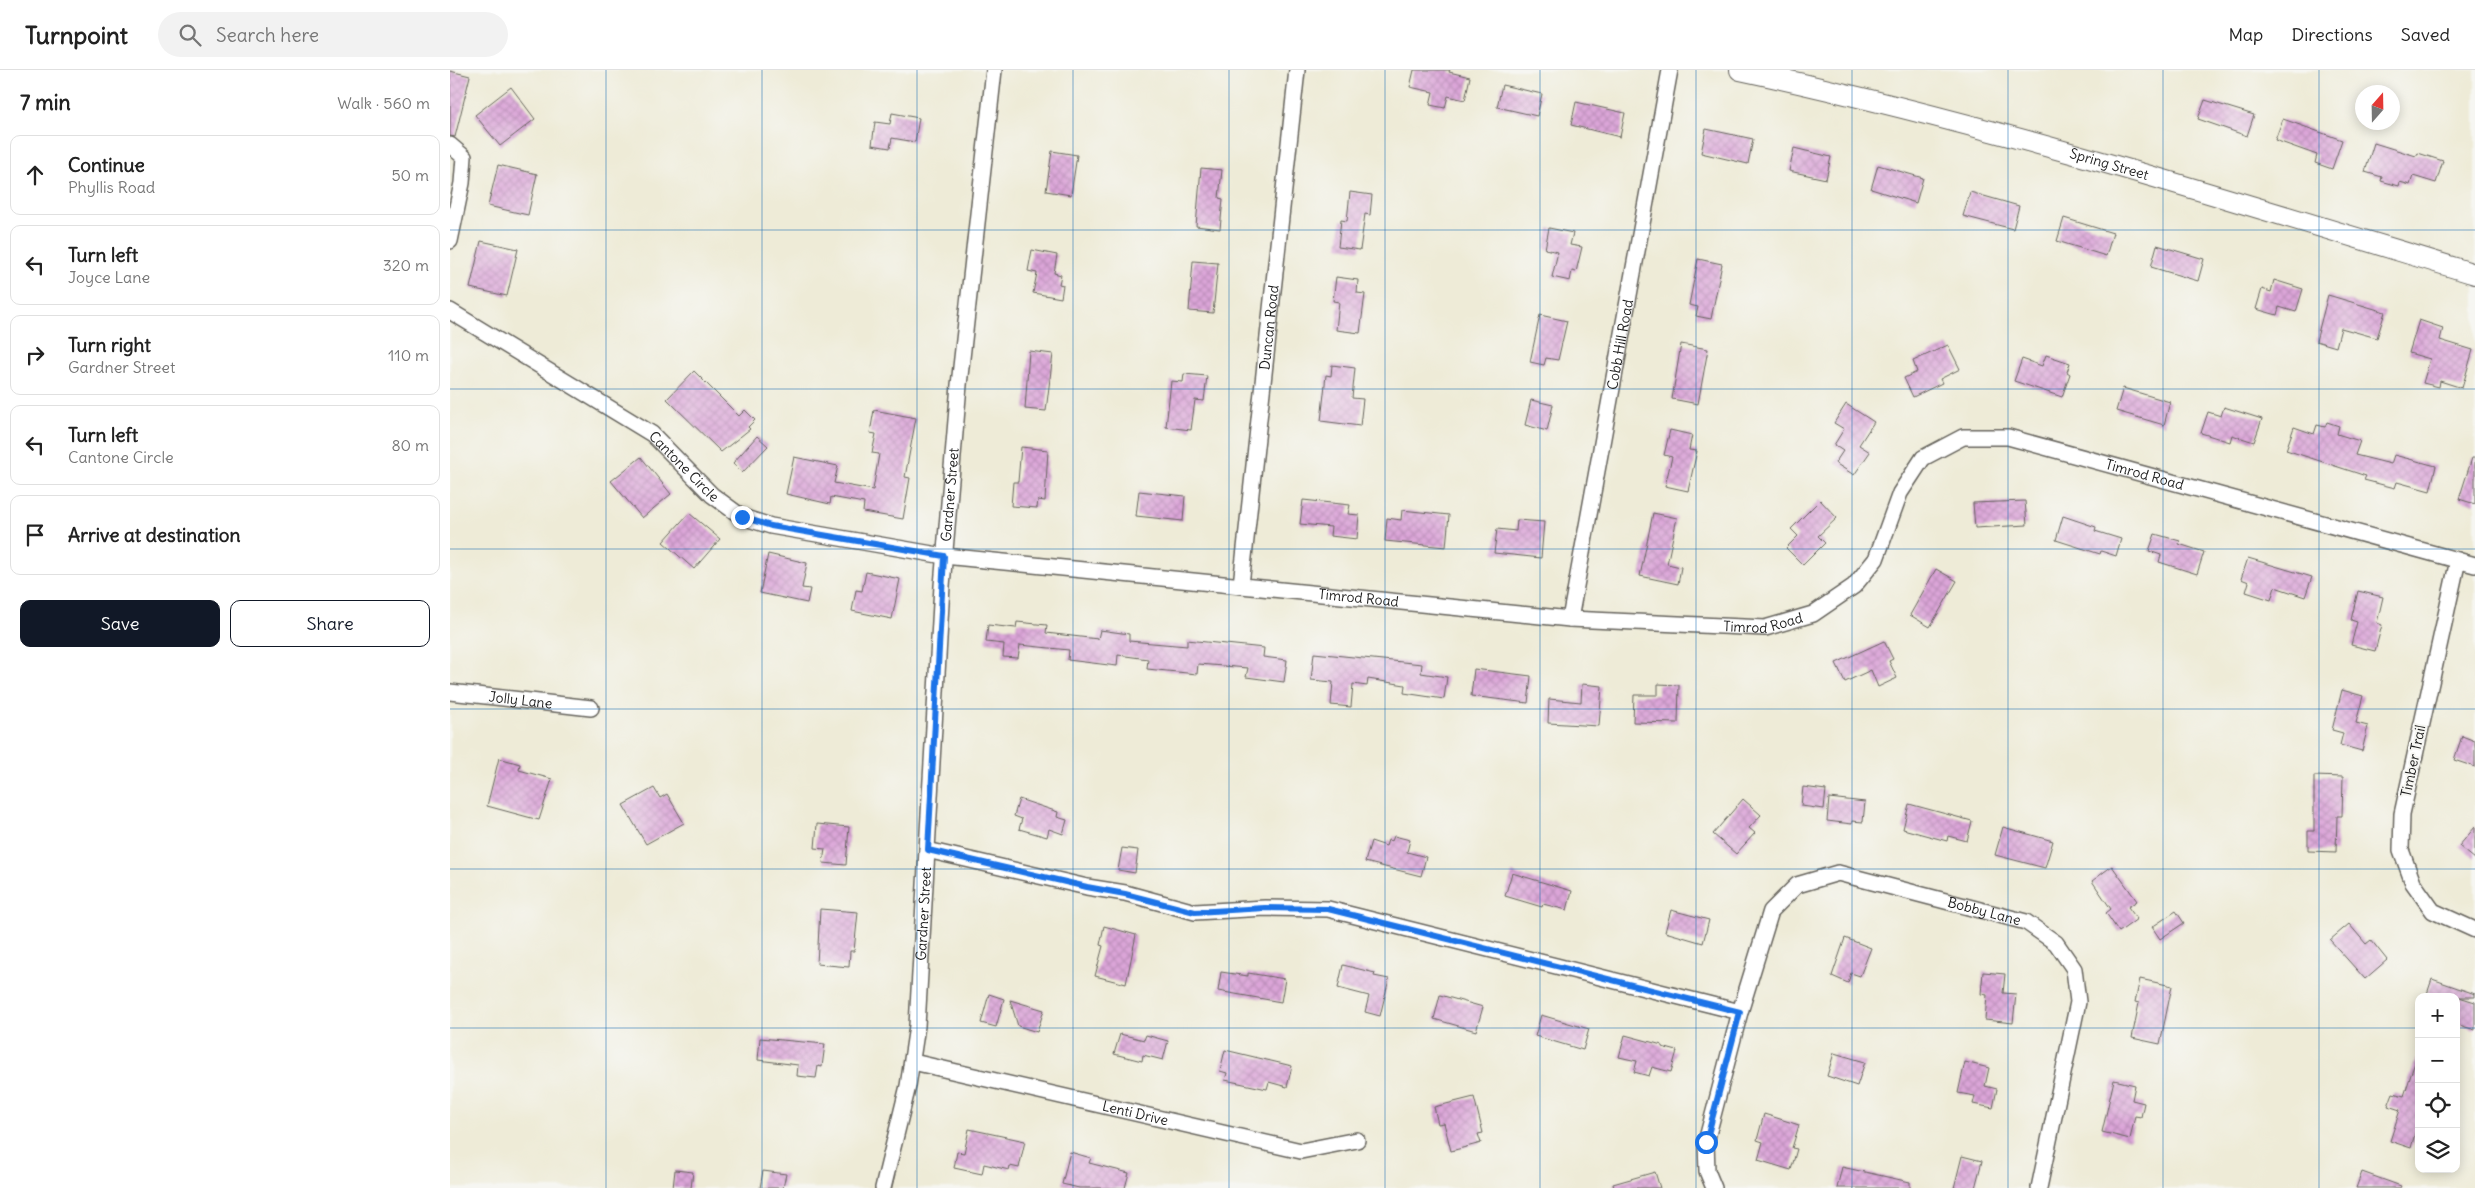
<!DOCTYPE html>
<meta charset="utf-8">
<style>
body{margin:0;font-family:Delius,sans-serif;background:#f2f2f2;color:#222}
.controls{position:absolute;right:15px;bottom:15px;display:grid;overflow:hidden;border-radius:10px;box-shadow:0 2px 12px #0003}
.controls button{width:45px;height:45px;display:grid;place-items:center;padding:0;border:0;border-bottom:1px solid #e0e0e0;background:#fff;color:#222;font:25px sans-serif}
.compass{position:absolute;left:1905px;top:15px;width:45px;height:45px;border-radius:50%;background:#fff;box-shadow:0 2px 12px #0003;rotate:20deg}
.stop{position:absolute;width:15px;height:15px;margin:-11px;border:4px solid #1a73e8;border-radius:50%;background:#fff}
.stop.end{background:#1a73e8;border-color:#fff;box-shadow:0 1px 5px #0008}
.list{margin:0;padding:0;list-style:none}
h2{display:flex;justify-content:space-between;align-items:center;height:65px;margin:0;padding:0 20px;font-size:21px}
h2 small{font-size:16px;font-weight:400;color:#767676}
.list li{display:grid;grid-template-columns:32px 1fr auto;gap:15px;align-items:center;box-sizing:border-box;height:80px;margin:0 10px 10px;padding:0 10px;border:1px solid #e0e0e0;border-radius:10px}
.list b{display:block;font-size:19px;white-space:nowrap}
.list p{margin:0;font-size:16px;white-space:nowrap;color:#767676}
.list em{font-size:16px;font-style:normal;color:#767676}
.actions{display:flex;gap:10px;padding:15px 20px}
.actions a{flex:1;padding:11px 0;border:1px solid #111827;border-radius:10px;text-align:center;font-size:18px;color:#111827}
.actions .main{background:#111827;color:#fff}
.icon{flex:none;width:28px;height:28px;fill:none;stroke:currentColor;stroke-width:2;stroke-linecap:round;stroke-linejoin:round}
.map{position:relative;flex:none;width:2025px;height:1118px;overflow:hidden}
header{display:flex;align-items:center;gap:30px;box-sizing:border-box;height:70px;padding:0 25px;background:#fff;border-bottom:1px solid #e0e0e0}
header strong{font-size:24px}
nav{display:flex;gap:28px;margin-inline-start:auto;font-size:18px}
.search{width:350px;height:45px;background:#f2f2f2;display:flex;align-items:center;gap:12px;box-sizing:border-box;padding:0 18px;border-radius:28px;color:#767676;font-size:19px}
main{display:flex}
aside{flex:1;background:#fff}
.map>svg:first-child{display:block}
.building{fill:url(#building-cross-hatch)}
.lines{fill:none;stroke-linecap:round;stroke-linejoin:round}
.minor-casing{stroke:#66645d;stroke-width:18}
.tertiary-casing{stroke:#66645d;stroke-width:22}
.minor{stroke:#fff;stroke-width:15}
.tertiary{stroke:#fff;stroke-width:20}
.route{stroke:#1a73e8;stroke-width:6}
.grid{fill:none;stroke:#1f6fb2;stroke-width:1;stroke-opacity:0.55}
.labels{text-anchor:middle;dominant-baseline:central;stroke-width:4;stroke-linejoin:round;paint-order:stroke}
.street-label{font-size:14px;fill:#1c1c1c;stroke:#f6f6f2}
</style>
<header>
<strong>Turnpoint</strong>
<div class="search"><svg class="icon" aria-label="search" viewBox="0 0 24 24"><circle cx="10" cy="10" r="6"/><path d="M15 15l6 6"/></svg>Search here</div>
<nav><a>Map</a><a>Directions</a><a>Saved</a></nav>
</header>
<main>
<aside>
<h2>7 min<small>Walk · 560 m</small></h2>
<ul class="list">
<li><svg class="icon" aria-label="ahead" viewBox="0 0 24 24"><path d="M12 20V5M6 11l6-6 6 6"/></svg><div><b>Continue</b><p>Phyllis Road</p></div><em>50 m</em></li>
<li><svg class="icon" aria-label="left" viewBox="0 0 24 24"><path d="M17 20v-9H6M10 6l-5 5 5 5"/></svg><div><b>Turn left</b><p>Joyce Lane</p></div><em>320 m</em></li>
<li><svg class="icon" aria-label="right" viewBox="0 0 24 24"><path d="M7 20v-9h11M14 6l5 5-5 5"/></svg><div><b>Turn right</b><p>Gardner Street</p></div><em>110 m</em></li>
<li><svg class="icon" aria-label="left" viewBox="0 0 24 24"><path d="M17 20v-9H6M10 6l-5 5 5 5"/></svg><div><b>Turn left</b><p>Cantone Circle</p></div><em>80 m</em></li>
<li><svg class="icon" aria-label="arrive" viewBox="0 0 24 24"><path d="M6 21V4h12l-3 4 3 4H6"/></svg><div><b>Arrive at destination</b></div></li>
</ul>
<div class="actions"><a class="main">Save</a><a>Share</a></div>
</aside>
<div class="map">
<svg width="2025" height="1118" viewBox="0 0 2025 1118">
<defs>
<pattern id="building-cross-hatch" width="8" height="8" patternUnits="userSpaceOnUse" patternTransform="scale(1.25)"><rect width="8" height="8" fill="#dba5d8"/><path d="M0 0l8 8M0 8l8-8" fill="none" stroke="#bb8db9"/></pattern>
</defs>
<rect width="100%" height="100%" fill="#f6f6f2"/>
<filter id="ink" filterUnits="userSpaceOnUse"><feTurbulence type="fractalNoise" baseFrequency=".02" numOctaves="2"/><feDisplacementMap in="SourceGraphic" scale="10" xChannelSelector="R" yChannelSelector="G"/><feConvolveMatrix kernelMatrix="1 2 1 2 8 2 1 2 1" color-interpolation-filters="sRGB"/></filter>
<filter id="wash" filterUnits="userSpaceOnUse"><feTurbulence type="fractalNoise" baseFrequency=".0096" numOctaves="4" result="noise"/><feDisplacementMap in="SourceGraphic" scale="20" xChannelSelector="R" yChannelSelector="G"/><feGaussianBlur stdDeviation="1.12" result="paint"/><feColorMatrix in="noise" values="0 0 0 0 0 0 0 0 0 0 0 0 0 0 0 0 0 1.4 0 .05"/><feComposite in="paint" operator="in"/></filter>
<g filter="url(#wash)">
<rect width="100%" height="100%" fill="#eeebd7"/>
<g id="blocks">
<path class="building" d="M 964,0 L 1000,0 L 999,2 L 1020,7 L 1015,30 L 998,26 L 995,38 L 980,35 L 983,22 L 960,17 Z
M 0,1 L 20,6 L 5,67 L 0,66 Z
M 1052,15 L 1092,24 L 1087,46 L 1047,37 Z
M 61,17 L 85,49 L 50,76 L 25,45 Z
M 1755,30 L 1804,45 L 1797,66 L 1748,49 Z
M 1126,32 L 1175,43 L 1170,67 L 1121,55 Z
M 442,43 L 469,48 L 465,72 L 442,68 L 440,78 L 422,75 L 425,52 L 440,54 Z
M 1833,49 L 1892,70 L 1882,99 L 1865,93 L 1867,85 L 1825,70 Z
M 1256,59 L 1303,69 L 1298,94 L 1251,83 Z
M 1924,73 L 1966,86 L 1968,83 L 1993,91 L 1986,113 L 1963,106 L 1960,115 L 1950,112 L 1949,116 L 1931,111 L 1932,107 L 1915,102 Z
M 1344,78 L 1381,87 L 1376,109 L 1339,101 Z
M 602,81 L 627,85 L 621,125 L 596,121 Z
M 48,95 L 87,104 L 78,145 L 38,136 Z
M 1428,95 L 1473,108 L 1466,133 L 1421,119 Z
M 751,98 L 772,100 L 769,128 L 773,129 L 770,159 L 746,156 Z
M 900,122 L 922,125 L 920,145 L 915,144 L 910,180 L 888,177 L 891,150 L 897,151 Z
M 1520,122 L 1569,136 L 1563,159 L 1513,146 Z
M 1614,148 L 1663,163 L 1656,186 L 1607,171 Z
M 1099,158 L 1123,163 L 1120,175 L 1132,177 L 1126,202 L 1122,201 L 1120,211 L 1102,207 L 1108,182 L 1095,179 Z
M 31,171 L 68,179 L 57,226 L 20,218 Z
M 1707,175 L 1754,189 L 1748,211 L 1701,197 Z
M 582,180 L 607,185 L 604,203 L 611,205 L 609,214 L 613,215 L 611,228 L 583,223 L 587,203 L 578,201 Z
M 1248,189 L 1272,194 L 1261,249 L 1246,246 L 1248,237 L 1239,235 Z
M 743,191 L 768,193 L 763,243 L 739,241 Z
M 886,207 L 908,210 L 907,223 L 915,224 L 910,263 L 886,260 L 889,232 L 883,231 Z
M 1824,210 L 1853,219 L 1846,242 L 1829,237 L 1827,245 L 1806,239 L 1812,219 L 1821,222 Z
M 1878,225 L 1935,242 L 1927,268 L 1891,258 L 1886,277 L 1866,271 Z
M 1090,245 L 1117,251 L 1108,290 L 1096,288 L 1094,295 L 1080,292 Z
M 1969,250 L 1993,258 L 1990,270 L 2023,280 L 2012,318 L 1990,311 L 1989,317 L 1973,313 L 1980,289 L 1959,283 Z
M 1231,274 L 1258,279 L 1248,334 L 1222,329 Z
M 1498,275 L 1510,299 L 1490,309 L 1492,313 L 1463,327 L 1454,308 L 1467,302 L 1463,291 Z
M 579,281 L 603,284 L 596,341 L 575,339 Z
M 1596,285 L 1620,293 L 1617,302 L 1620,304 L 1612,327 L 1564,311 L 1572,289 L 1592,296 Z
M 882,295 L 905,298 L 902,328 L 913,329 L 910,356 L 871,351 L 876,305 L 881,306 Z
M 244,301 L 289,346 L 295,340 L 305,350 L 298,357 L 300,359 L 271,382 L 217,329 Z
M 734,304 L 757,306 L 754,331 L 745,330 L 741,360 L 716,357 L 721,311 L 733,312 Z
M 1673,318 L 1720,332 L 1714,355 L 1666,341 Z
M 1081,330 L 1103,335 L 1097,361 L 1075,355 Z
M 1396,334 L 1424,352 L 1409,375 L 1420,382 L 1404,405 L 1385,393 L 1393,381 L 1384,375 L 1394,359 L 1384,353 Z
M 1774,337 L 1812,349 L 1804,372 L 1782,365 L 1780,372 L 1751,363 L 1758,342 L 1771,346 Z
M 424,340 L 466,348 L 455,407 L 460,408 L 453,449 L 413,442 L 414,433 L 381,427 L 380,434 L 336,424 L 344,387 L 388,396 L 384,413 L 423,420 L 429,384 L 422,383 L 426,364 L 420,363 Z
M 1877,352 L 1889,356 L 1887,364 L 1910,371 L 1905,385 L 1941,394 L 1944,385 L 1986,396 L 1980,421 L 1947,412 L 1945,418 L 1914,410 L 1916,406 L 1836,380 L 1844,357 L 1864,364 L 1867,355 L 1875,357 Z
M 1220,360 L 1242,365 L 1239,380 L 1247,381 L 1238,421 L 1215,416 L 1222,387 L 1214,385 Z
M 307,366 L 318,376 L 292,403 L 283,393 Z
M 571,377 L 598,380 L 595,431 L 588,430 L 587,438 L 561,436 L 563,412 L 568,412 Z
M 191,387 L 221,424 L 192,448 L 161,411 Z
M 2022,388 L 2025,388 L 2025,434 L 2009,429 Z
M 689,421 L 735,426 L 733,451 L 686,446 Z
M 853,430 L 900,435 L 898,444 L 909,445 L 907,469 L 880,466 L 881,457 L 850,454 Z
M 1370,430 L 1387,448 L 1368,466 L 1375,473 L 1353,495 L 1336,478 L 1348,466 L 1341,459 Z
M 1575,431 L 1577,455 L 1525,458 L 1523,433 Z
M 952,440 L 999,445 L 996,477 L 935,471 L 937,448 L 951,450 Z
M 239,443 L 270,469 L 244,499 L 213,472 Z
M 1203,443 L 1227,448 L 1217,494 L 1231,497 L 1228,514 L 1190,506 Z
M 1613,446 L 1646,457 L 1645,461 L 1671,469 L 1666,486 L 1651,481 L 1650,484 L 1606,470 Z
M 1067,450 L 1094,452 L 1091,488 L 1044,483 L 1047,459 L 1066,461 Z
M 1705,464 L 1730,471 L 1729,474 L 1754,482 L 1747,504 L 1709,492 L 1711,485 L 1699,481 Z
M 318,484 L 357,493 L 352,518 L 360,519 L 357,533 L 310,523 Z
M 1798,488 L 1862,507 L 1855,527 L 1825,517 L 1821,530 L 1796,522 L 1799,512 L 1791,509 Z
M 1486,499 L 1507,511 L 1480,557 L 1460,545 Z
M 416,502 L 450,509 L 442,549 L 402,541 L 406,520 L 412,521 Z
M 1908,521 L 1933,527 L 1927,553 L 1932,555 L 1925,581 L 1901,575 L 1907,552 L 1901,550 Z
M 567,552 L 597,555 L 596,563 L 648,569 L 650,560 L 679,564 L 679,571 L 737,576 L 737,570 L 814,578 L 813,587 L 837,590 L 834,612 L 796,607 L 798,598 L 748,594 L 747,604 L 697,599 L 698,589 L 668,585 L 667,596 L 618,590 L 619,580 L 570,575 L 568,588 L 553,587 L 554,574 L 536,572 L 538,555 L 566,558 Z
M 1434,571 L 1443,589 L 1439,591 L 1447,608 L 1428,617 L 1421,600 L 1395,612 L 1386,593 Z
M 864,583 L 972,594 L 971,603 L 997,607 L 994,629 L 954,623 L 955,615 L 918,609 L 917,616 L 903,614 L 901,637 L 881,635 L 883,612 L 861,610 Z
M 1024,599 L 1081,606 L 1078,633 L 1021,626 Z
M 1132,614 L 1152,616 L 1149,656 L 1098,653 L 1099,629 L 1131,632 Z
M 1208,614 L 1229,615 L 1228,653 L 1183,652 L 1184,625 L 1208,625 Z
M 1892,620 L 1913,626 L 1906,653 L 1918,656 L 1912,681 L 1890,675 L 1893,663 L 1882,660 Z
M 2012,666 L 2025,671 L 2025,697 L 2004,690 Z
M 49,688 L 70,694 L 69,700 L 102,709 L 89,750 L 37,736 Z
M 1864,706 L 1893,707 L 1892,746 L 1887,746 L 1886,782 L 1858,781 L 1858,761 L 1864,761 Z
M 1353,717 L 1376,720 L 1374,739 L 1351,736 Z
M 204,718 L 210,728 L 217,724 L 234,753 L 196,774 L 173,735 Z
M 1379,728 L 1415,732 L 1413,752 L 1402,751 L 1402,754 L 1377,751 Z
M 569,729 L 608,742 L 607,747 L 617,750 L 613,764 L 599,759 L 597,767 L 569,759 L 572,749 L 564,746 Z
M 1293,729 L 1311,745 L 1299,758 L 1305,763 L 1286,784 L 1263,764 Z
M 1459,734 L 1522,751 L 1517,771 L 1498,766 L 1497,771 L 1453,759 Z
M 367,754 L 399,757 L 396,795 L 373,793 L 375,779 L 365,778 Z
M 1553,757 L 1603,771 L 1595,798 L 1545,785 Z
M 2025,757 L 2025,789 L 2009,776 Z
M 944,766 L 960,770 L 957,782 L 976,787 L 971,806 L 915,792 L 921,771 L 936,776 L 938,770 L 942,771 Z
M 672,778 L 688,780 L 685,803 L 668,800 Z
M 1662,796 L 1687,831 L 1678,837 L 1687,849 L 1669,862 L 1656,843 L 1661,839 L 1642,811 Z
M 1062,803 L 1122,821 L 1117,840 L 1093,834 L 1092,837 L 1055,826 Z
M 370,839 L 408,842 L 404,881 L 400,881 L 399,897 L 367,894 Z
M 1221,840 L 1259,850 L 1253,873 L 1215,862 Z
M 1726,841 L 1734,853 L 1710,869 L 1702,857 Z
M 1899,854 L 1916,874 L 1921,870 L 1937,890 L 1915,909 L 1880,870 Z
M 654,856 L 686,865 L 676,914 L 645,906 L 653,876 L 650,875 Z
M 1395,868 L 1421,878 L 1410,906 L 1401,903 L 1398,913 L 1382,906 Z
M 893,895 L 925,903 L 924,906 L 939,909 L 930,946 L 915,942 L 919,926 L 888,918 Z
M 771,902 L 798,906 L 798,903 L 835,909 L 831,932 L 768,921 Z
M 1533,902 L 1555,904 L 1553,923 L 1566,924 L 1563,953 L 1535,950 L 1537,925 L 1531,924 Z
M 1690,909 L 1722,916 L 1710,974 L 1682,968 L 1689,933 L 1685,932 Z
M 1982,909 L 2025,924 L 2025,927 L 2009,927 L 2025,932 L 2025,960 L 2006,954 L 2006,927 L 1976,927 Z
M 539,924 L 554,929 L 546,957 L 531,953 Z
M 990,925 L 1033,937 L 1026,961 L 984,949 Z
M 560,930 L 594,940 L 587,962 L 568,956 Z
M 1091,945 L 1139,959 L 1133,980 L 1085,966 Z
M 670,964 L 694,970 L 696,965 L 718,971 L 713,990 L 693,985 L 692,991 L 664,984 Z
M 1175,965 L 1212,975 L 1212,977 L 1227,981 L 1221,1002 L 1202,997 L 1199,1006 L 1184,1002 L 1187,991 L 1169,987 Z
M 310,968 L 375,974 L 372,997 L 368,996 L 366,1008 L 347,1006 L 348,995 L 308,990 Z
M 775,980 L 842,996 L 837,1017 L 819,1012 L 817,1019 L 775,1010 L 777,1003 L 770,1001 Z
M 1384,983 L 1415,992 L 1407,1016 L 1377,1006 Z
M 1966,989 L 1969,989 L 1969,1049 L 1961,1078 L 1940,1071 L 1950,1040 L 1938,1036 L 1943,1023 L 1954,1026 Z
M 1515,992 L 1539,998 L 1535,1016 L 1547,1019 L 1543,1038 L 1523,1034 L 1525,1026 L 1508,1023 Z
M 1664,1010 L 1685,1015 L 1682,1030 L 1694,1033 L 1691,1047 L 1685,1046 L 1680,1069 L 1652,1062 Z
M 1024,1027 L 1033,1063 L 1028,1064 L 1031,1073 L 1001,1081 L 994,1053 L 988,1054 L 984,1037 Z
M 1314,1044 L 1349,1055 L 1342,1078 L 1347,1079 L 1341,1100 L 1308,1090 L 1313,1072 L 1307,1070 Z
M 519,1059 L 575,1071 L 569,1098 L 560,1096 L 559,1100 L 534,1094 L 532,1104 L 504,1098 L 507,1082 L 514,1083 Z
M 620,1082 L 641,1088 L 639,1093 L 679,1103 L 675,1118 L 629,1118 L 612,1114 Z
M 1512,1086 L 1532,1091 L 1525,1118 L 1504,1118 Z
M 1392,1097 L 1460,1112 L 1460,1118 L 1387,1118 Z
M 225,1100 L 243,1102 L 241,1118 L 223,1118 Z
M 313,1101 L 336,1104 L 333,1118 L 310,1118 Z
M 1205,1102 L 1210,1118 L 1164,1118 L 1163,1114 Z
M 1912,1102 L 1951,1116 L 1950,1118 L 1906,1118 Z"/>
</g>
</g>
<g filter="url(#ink)">
<use href="#blocks" fill-opacity="0" stroke="#66645d" stroke-width="1"/>
<g class="lines">
<g class="minor-casing">
<g id="minor">
<path d="M 0,75 L 14,87 L 12,113 L 0,171"/>
<path id="s1" d="M 0,241 L 202,364 L 262,425 L 292,447 L 321,456 L 494,486 L 1120,549 L 1315,558 L 1363,544 L 1404,516 L 1426,489 L 1450,423 L 1473,388 L 1513,367 L 1558,367 L 2025,495"/>
<path d="M 2008,490 L 1952,744 L 1951,780 L 1963,813 L 1983,841 L 2025,860"/>
<path id="s2" d="M 791,515 L 847,0"/>
<path id="s3" d="M 1120,549 L 1220,0"/>
<path id="s4" d="M 0,622 L 141,638"/>
<path d="M 477,780 L 637,817 L 675,823 L 745,842 L 815,838 L 878,839 L 1290,942"/>
<path id="s5" d="M 463,992 L 851,1081 L 907,1070"/>
<path id="s6" d="M 433,1118 L 458,1016 L 467,956 L 492,516 L 509,315 L 544,0"/>
<path id="s7" d="M 1264,1118 L 1257,1101 L 1256,1072 L 1290,942 L 1321,841 L 1347,815 L 1388,803 L 1576,852 L 1606,873 L 1624,899 L 1628,932 L 1589,1118"/>
</g>
</g>
<g class="tertiary-casing">
<g id="tertiary">
<path id="s8" d="M 1290,0 C 1539,53 1782,130 2025,204"/>
</g>
</g>
<use href="#minor" class="minor"/>
<use href="#tertiary" class="tertiary"/>
</g>
</g>
<g class="lines" filter="url(#ink)">
<path class="route" d="M 292,447 L 321,456 L 494,486 L 478,780 L 637,817 L 675,824 L 745,842 L 815,838 L 878,839 L 1290,942 L 1256,1072"/>
</g>
<path class="grid" d="M 156,0 L 156,1118M 312,0 L 312,1118M 467,0 L 467,1118M 623,0 L 623,1118M 779,0 L 779,1118M 935,0 L 935,1118M 1090,0 L 1090,1118M 1246,0 L 1246,1118M 1402,0 L 1402,1118M 1558,0 L 1558,1118M 1713,0 L 1713,1118M 1869,0 L 1869,1118M 0,160 L 2025,160M 0,319 L 2025,319M 0,479 L 2025,479M 0,639 L 2025,639M 0,799 L 2025,799M 0,958 L 1969,958M 2006,958 L 2025,958"/>
<g class="labels">
<g class="street-label">
<text stroke="none"><textPath href="#s8" startOffset="381">Spring Street</textPath></text>
<text stroke="none"><textPath href="#s2" startOffset="259">Duncan Road</textPath></text>
<text stroke="none"><textPath href="#s3" startOffset="279">Cobb Hill Road</textPath></text>
<text stroke="none"><textPath href="#s1" startOffset="282">Cantone Circle</textPath></text>
<text stroke="none"><textPath href="#s1" startOffset="1868">Timrod Road</textPath></text>
<text stroke="none"><textPath href="#s6" startOffset="698">Gardner Street</textPath></text>
<text stroke="none"><textPath href="#s1" startOffset="982">Timrod Road</textPath></text>
<text stroke="none"><textPath href="#s1" startOffset="1388">Timrod Road</textPath></text>
<text stroke="none"><textPath href="#s4" startOffset="71">Jolly Lane</textPath></text>
<text transform="translate(1963 691) rotate(-78)">Timber Trail</text>
<text stroke="none"><textPath href="#s7" startOffset="518">Bobby Lane</textPath></text>
<text stroke="none"><textPath href="#s6" startOffset="278">Gardner Street</textPath></text>
<text stroke="none"><textPath href="#s5" startOffset="228">Lenti Drive</textPath></text>
</g>
</g>
</svg>
<div class="controls">
<button>+</button>
<button>−</button>
<button><svg class="icon" aria-label="locate" viewBox="0 0 24 24"><circle cx="12" cy="12" r="6"/><path d="M12 2v4M12 18v4M2 12h4M18 12h4"/></svg></button>
<button><svg class="icon" aria-label="layers" viewBox="0 0 24 24"><path d="M12 4l9 5-9 5-9-5zM3 14l9 5 9-5"/></svg></button>
</div>
<svg class="compass" viewBox="-18 -18 36 36"><path d="M0-13l5 13h-10z" fill="#e53935"/><path d="M0 13l5-13h-10z" fill="#767676"/></svg>
<div class="stop" style="left:1256px;top:1072px"></div>
<div class="stop end" style="left:292px;top:447px"></div>
</div>
</main>
